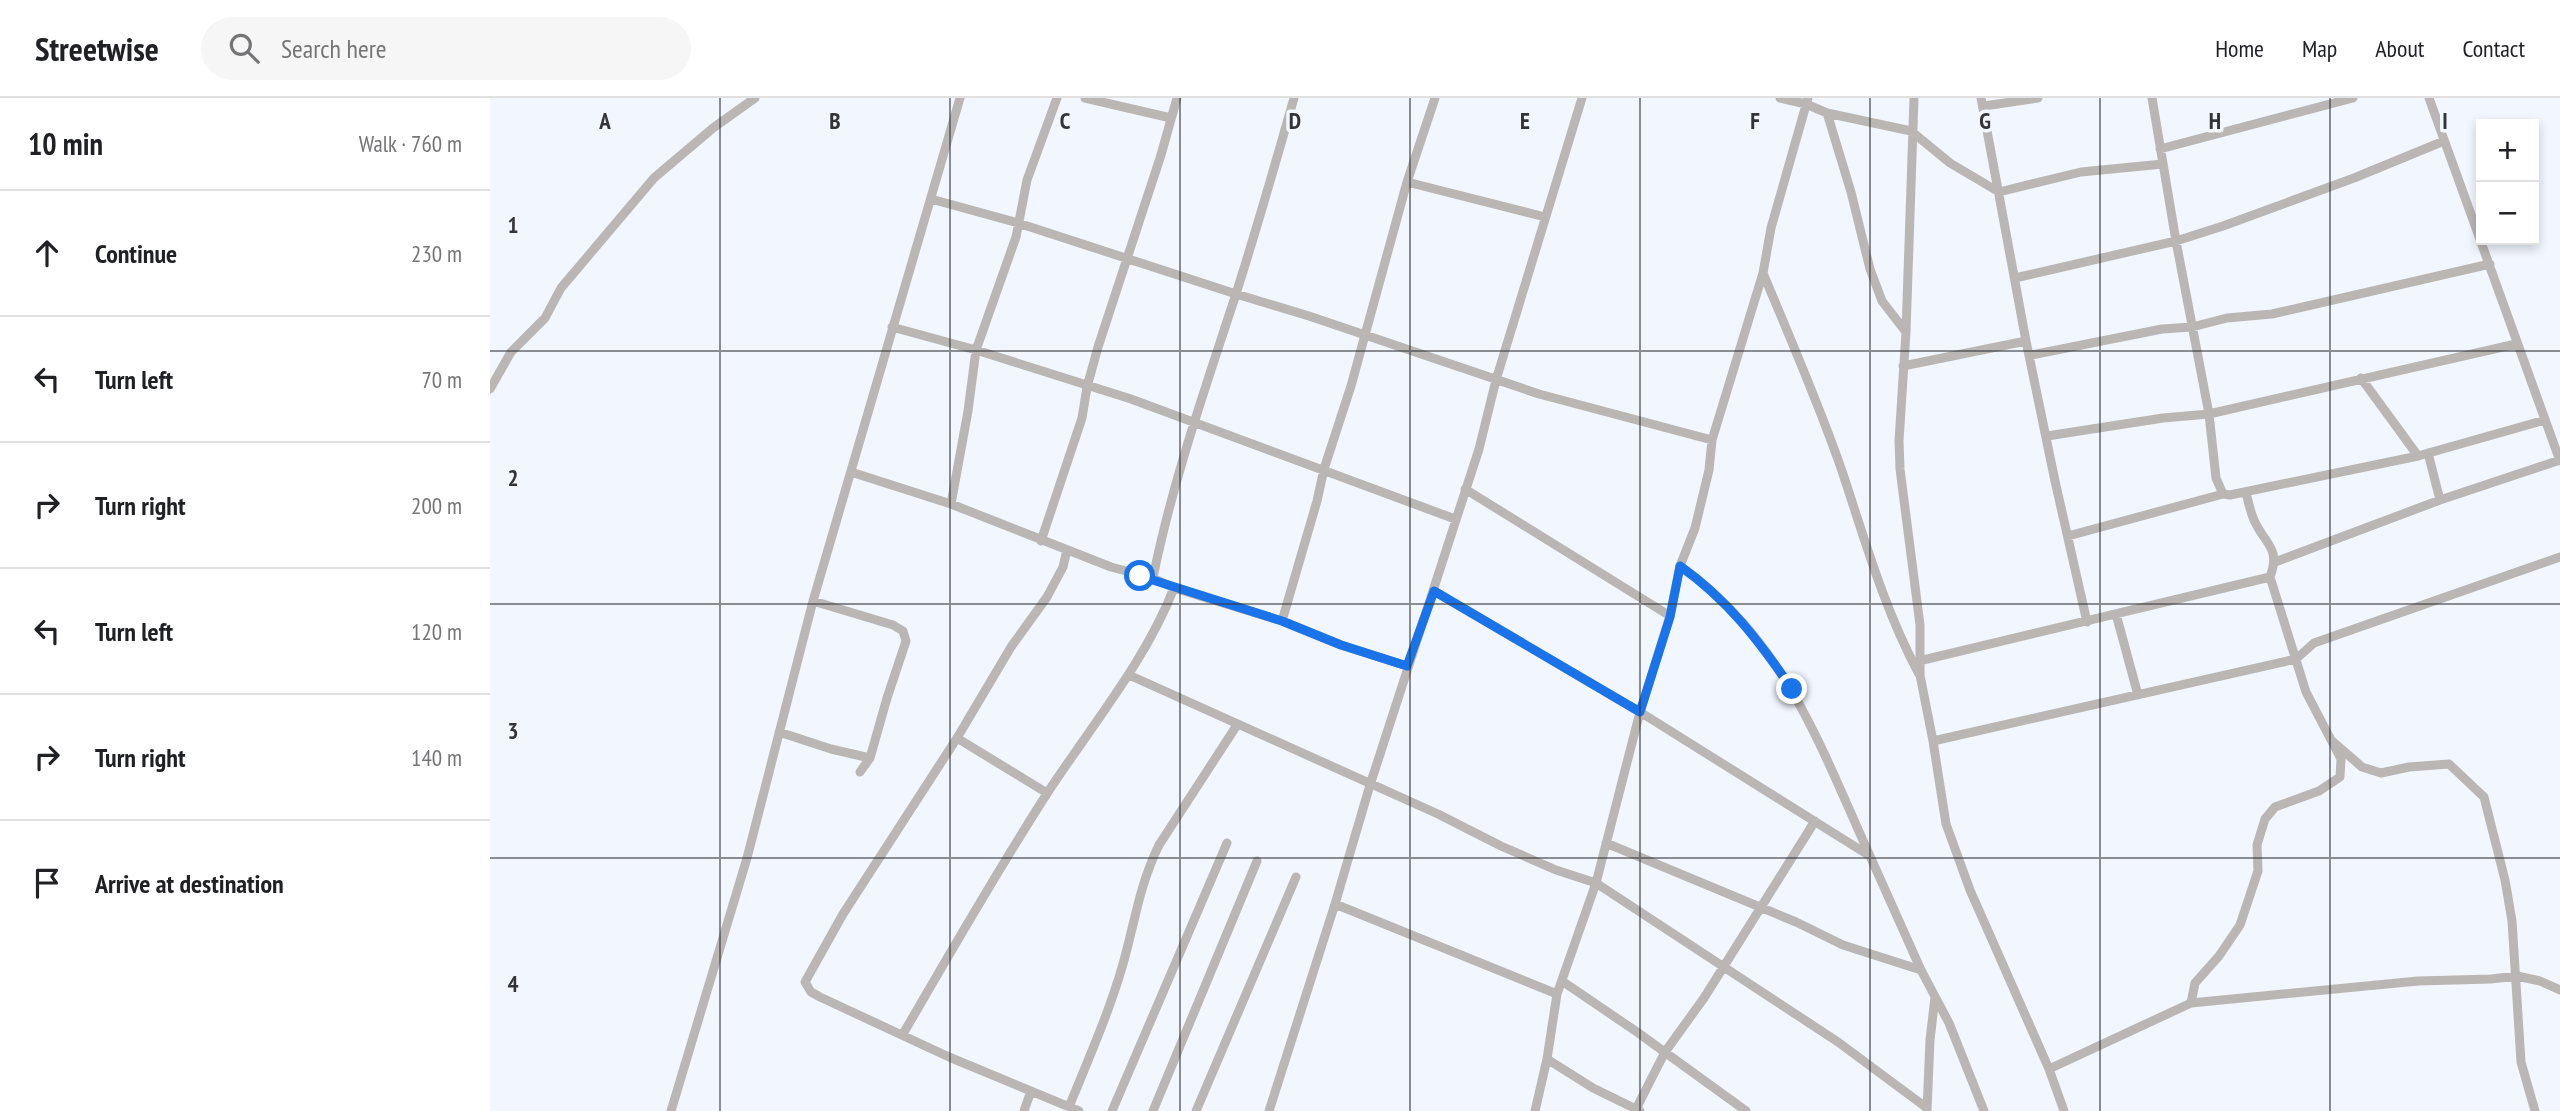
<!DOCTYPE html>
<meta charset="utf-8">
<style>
body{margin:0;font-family:"PT Sans Narrow",sans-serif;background:#f6f6f6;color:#202124}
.controls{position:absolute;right:21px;top:21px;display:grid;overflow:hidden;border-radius:0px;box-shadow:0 4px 10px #0003}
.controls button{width:63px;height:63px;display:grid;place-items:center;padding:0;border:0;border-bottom:2px solid #e0e0e0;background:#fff;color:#202124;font:35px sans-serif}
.stop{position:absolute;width:21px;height:21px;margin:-16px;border:5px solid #1a73e8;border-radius:50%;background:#fff}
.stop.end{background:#1a73e8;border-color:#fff;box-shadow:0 2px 7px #0008}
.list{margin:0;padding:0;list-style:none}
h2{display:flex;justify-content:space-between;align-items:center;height:91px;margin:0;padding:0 28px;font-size:30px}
h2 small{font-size:23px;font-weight:400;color:#757577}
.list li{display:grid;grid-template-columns:46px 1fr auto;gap:21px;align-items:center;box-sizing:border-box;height:126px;padding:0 28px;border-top:2px solid #e0e0e0}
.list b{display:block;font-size:26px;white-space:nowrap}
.list em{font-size:23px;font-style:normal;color:#757577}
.icon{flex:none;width:38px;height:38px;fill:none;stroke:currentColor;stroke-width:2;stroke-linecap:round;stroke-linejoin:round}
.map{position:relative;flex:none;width:2070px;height:1013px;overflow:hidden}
header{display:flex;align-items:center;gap:42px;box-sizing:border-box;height:98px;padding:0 35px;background:#fff;border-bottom:2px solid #e0e0e0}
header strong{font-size:33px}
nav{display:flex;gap:38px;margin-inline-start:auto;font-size:24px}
.search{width:490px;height:63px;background:#f6f6f6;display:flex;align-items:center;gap:18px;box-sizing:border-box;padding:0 24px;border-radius:38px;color:#757577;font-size:26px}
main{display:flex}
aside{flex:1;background:#fff}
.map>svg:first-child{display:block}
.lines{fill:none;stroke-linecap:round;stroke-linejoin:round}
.minor{stroke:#bab6b4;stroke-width:9}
.route{stroke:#1a73e8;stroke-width:9}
.grid{fill:none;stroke:#333438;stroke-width:2;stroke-opacity:0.55}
.grid-label{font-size:23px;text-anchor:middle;font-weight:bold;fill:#333438;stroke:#f2f6fe;stroke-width:7;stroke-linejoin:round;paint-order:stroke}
</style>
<header>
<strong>Streetwise</strong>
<div class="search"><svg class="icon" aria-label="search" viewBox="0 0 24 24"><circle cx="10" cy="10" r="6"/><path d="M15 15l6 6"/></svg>Search here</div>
<nav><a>Home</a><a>Map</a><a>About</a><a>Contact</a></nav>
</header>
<main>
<aside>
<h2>10 min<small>Walk · 760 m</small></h2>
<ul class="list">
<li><svg class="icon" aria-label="ahead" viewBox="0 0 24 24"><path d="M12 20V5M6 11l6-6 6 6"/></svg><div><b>Continue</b></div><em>230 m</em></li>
<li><svg class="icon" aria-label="left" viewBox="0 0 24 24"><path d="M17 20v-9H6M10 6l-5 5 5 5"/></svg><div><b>Turn left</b></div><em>70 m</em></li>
<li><svg class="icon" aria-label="right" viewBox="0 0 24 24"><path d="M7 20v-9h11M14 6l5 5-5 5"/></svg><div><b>Turn right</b></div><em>200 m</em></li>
<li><svg class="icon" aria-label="left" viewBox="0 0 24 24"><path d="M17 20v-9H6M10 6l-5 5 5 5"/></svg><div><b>Turn left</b></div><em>120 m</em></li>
<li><svg class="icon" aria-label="right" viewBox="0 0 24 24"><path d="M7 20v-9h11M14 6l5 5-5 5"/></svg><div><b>Turn right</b></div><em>140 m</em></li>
<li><svg class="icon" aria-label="arrive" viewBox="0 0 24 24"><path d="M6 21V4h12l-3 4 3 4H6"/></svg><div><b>Arrive at destination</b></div></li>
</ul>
</aside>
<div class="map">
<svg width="2070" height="1013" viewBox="0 0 2070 1013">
<rect width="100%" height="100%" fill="#f2f6fe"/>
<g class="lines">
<path class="minor" d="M 595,0 L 681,20
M 1290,0 L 1316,6 L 1337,15 L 1421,33 L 1460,65 L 1509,94 L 1591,74 L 1673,66
M 1424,0 L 1416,234 L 1409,343 L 1410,371 L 1430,527 L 1430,577 L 1443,643 L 1456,726 L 1480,792 L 1559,971 L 1574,1013
M 1491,0 L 1536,243 L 1565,383 L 1597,524
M 1662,0 L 1686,143 L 1719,316 L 1726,380 L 1733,396 L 1740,397 L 1928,358 L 2055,322
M 1939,0 L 2070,363
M 1494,8 L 1548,0
M 1337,15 L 1361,94 L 1380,171 L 1392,203 L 1416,234
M 1670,51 L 1863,0
M 917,84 L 1055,119
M 441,101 L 528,125 L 746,196 L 819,218 L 1049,296 L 1222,342
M 1273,175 C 1300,240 1329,306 1352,373 C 1375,442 1394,511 1429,576
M 1525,180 L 1686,143 L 1733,128 L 1864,80 L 1954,43
M 402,229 L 486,252 L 641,301 L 965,421
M 1541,257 L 1672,231 L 1702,229 L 1737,220 L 1782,216 L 2000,166
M 1413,268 L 1536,243
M 1871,280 L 1928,358
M 0,291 L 21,254 L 55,220 L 71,190 L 164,80 L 223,30 L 265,0
M 1557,338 L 1673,320 L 1719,316 L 2026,246
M 1938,355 L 1950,402
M 361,374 L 461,406 L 621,469 L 663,480 L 684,490 L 792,523 L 851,547 L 917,568
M 975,391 L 1180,518
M 461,406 L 478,313 L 486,252 L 526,139 L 537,82 L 567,0
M 1578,438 L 1733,396
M 551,443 L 592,320 L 597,289 L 608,249 L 671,57 L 687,0
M 577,452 L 573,469 L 557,499 L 521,549 L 467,640 L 353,816 L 315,884 L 321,894 L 330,899 L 459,959 L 589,1013
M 1785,464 L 1950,402 L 2070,362
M 1190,468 C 1295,543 1329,646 1380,758
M 663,480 C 682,385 715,291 745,199 C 766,133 785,67 804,0
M 944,493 L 1150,614 L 1380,758 L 1431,872 L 1459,925 L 1494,1013
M 323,503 L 403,527 L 413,533 L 416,543 L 397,600 L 380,660 L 370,674
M 1626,516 L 1648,597
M 792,523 L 827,403 L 834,371 L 861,288 L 917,84 L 945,0
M 1429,563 L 1780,479
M 639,577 L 948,716 L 1011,748 L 1066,772 L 1106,785 L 1348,944 L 1437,1010
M 289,634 L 341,651 L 380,660
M 467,640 L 557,695
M 1443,643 L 1806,561 L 1824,545 L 2070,459
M 1842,643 L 1872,669 L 1891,675 L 1919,669 L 1959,666 L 1994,699 L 2015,782 L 2022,823 L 2031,964 L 2045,1013
M 1116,745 L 1306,824 L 1353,847 L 1431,872
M 845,806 L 1067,896
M 1072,883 L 1147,934 L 1256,1013
M 1701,905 L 1705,885 L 1729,858 L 1750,827 L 1768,773 L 1767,747 L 1775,721 L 1785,709 L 1829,693 L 1850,679 L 1851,661 L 1816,594 L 1780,479 C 1791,449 1775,447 1764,422 C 1760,413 1758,403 1756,394
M 413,936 C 460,855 507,773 558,694 C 602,627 655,564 684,490
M 1057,961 L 1103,990 L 1150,1013
M 1559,971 L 1701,905 L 1928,883 L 2001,881 L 2027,878 L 2050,883 L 2070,892
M 579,1009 C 598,962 619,915 633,866 C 645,824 649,788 669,747 L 747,627
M 1146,1011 L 1175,954 L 1214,900 L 1325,723
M 181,1013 L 257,760 L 323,503 L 470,0
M 534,1013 L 541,993
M 622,1013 L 737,745
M 663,1013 L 767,763
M 706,1013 L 806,779
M 779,1013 L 845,806 L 880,687 L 989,351 L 1006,282 L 1092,0
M 1045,1013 L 1057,961 L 1067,896 L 1106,785 L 1150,614 L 1180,518 L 1190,468 L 1205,430 L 1219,372 L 1222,342 L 1273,175 L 1281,130 L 1318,0
M 1437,1013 L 1440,942 L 1445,899"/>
</g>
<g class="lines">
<path class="route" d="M 650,478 L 792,523 L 851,547 L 917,568 L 944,493 L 1150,614 L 1180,519 L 1190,468 C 1238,502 1269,543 1302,591"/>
</g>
<path class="grid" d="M 230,0 L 230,1013M 460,0 L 460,1013M 690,0 L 690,1013M 920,0 L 920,1013M 1150,0 L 1150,1013M 1380,0 L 1380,1013M 1610,0 L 1610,1013M 1840,0 L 1840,1013M 0,253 L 2070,253M 0,506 L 2070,506M 0,760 L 2070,760"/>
<g class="grid-label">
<text x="115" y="31">A</text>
<text x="345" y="31">B</text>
<text x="575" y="31">C</text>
<text x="805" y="31">D</text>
<text x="1035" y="31">E</text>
<text x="1265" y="31">F</text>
<text x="1495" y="31">G</text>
<text x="1725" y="31">H</text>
<text x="1955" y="31">I</text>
<text x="23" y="135">1</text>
<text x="23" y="388">2</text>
<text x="23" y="641">3</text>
<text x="23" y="894">4</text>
</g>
</svg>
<div class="controls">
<button>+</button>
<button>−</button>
</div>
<div class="stop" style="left:650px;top:478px"></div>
<div class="stop end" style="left:1302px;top:591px"></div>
</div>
</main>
